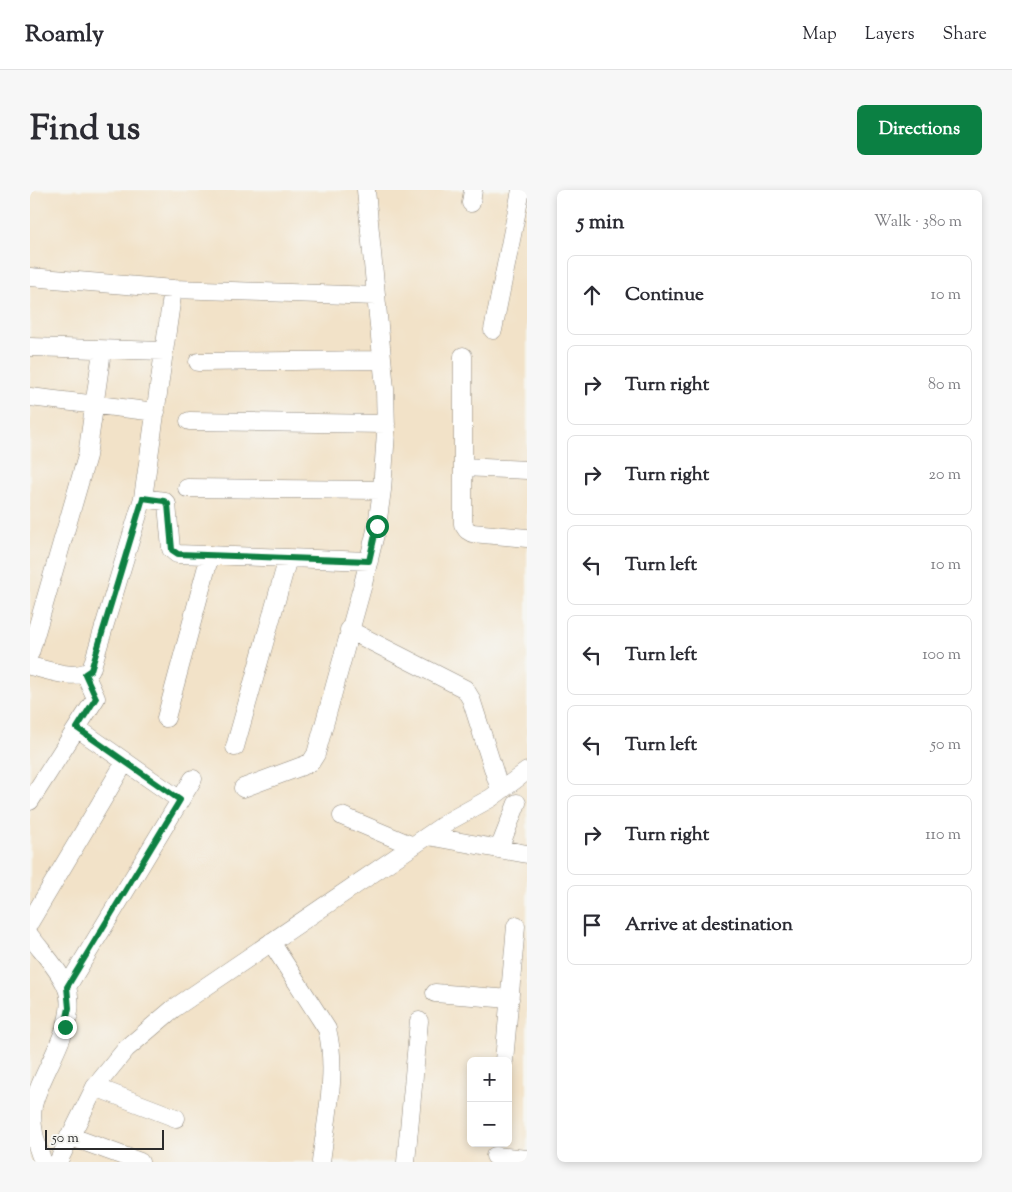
<!DOCTYPE html>
<meta charset="utf-8">
<style>
body{margin:0;font-family:"Sorts Mill Goudy",serif;background:#f7f7f7;color:#2b2b33}
.controls{position:absolute;right:15px;bottom:15px;display:grid;overflow:hidden;border-radius:8px;box-shadow:0 2px 8px #0003}
.controls button{width:45px;height:45px;display:grid;place-items:center;padding:0;border:0;border-bottom:1px solid #e1e1e2;background:#fff;color:#2b2b33;font:25px sans-serif}
.scale{position:absolute;left:15px;bottom:12px;width:119px;box-sizing:border-box;padding-left:5px;border:2px solid #2b2b2b;border-top:0;font-size:14px;line-height:18px;white-space:nowrap;color:#2b2b2b;-webkit-text-stroke:4px #f6f6f2;paint-order:stroke}
.stop{position:absolute;width:15px;height:15px;margin:-11px;border:4px solid #0b8043;border-radius:50%;background:#fff}
.stop.end{background:#0b8043;border-color:#fff;box-shadow:0 1px 5px #0008}
.list{margin:0;padding:0;list-style:none}
h2{display:flex;justify-content:space-between;align-items:center;height:65px;margin:0;padding:0 20px;font-size:21px}
h2 small{font-size:16px;font-weight:400;color:#7c7c81}
.list li{display:grid;grid-template-columns:32px 1fr auto;gap:15px;align-items:center;box-sizing:border-box;height:80px;margin:0 10px 10px;padding:0 10px;border:1px solid #e1e1e2;border-radius:8px}
.list b{display:block;font-size:19px;white-space:nowrap}
.list em{font-size:16px;font-style:normal;color:#7c7c81}
.icon{flex:none;width:28px;height:28px;fill:none;stroke:currentColor;stroke-width:2;stroke-linecap:round;stroke-linejoin:round}
.map{position:relative;flex:none;width:497px;height:972px;overflow:hidden;border-radius:8px}
header{display:flex;align-items:center;gap:30px;box-sizing:border-box;height:70px;padding:0 25px;background:#fff;border-bottom:1px solid #e1e1e2}
header strong{font-size:24px}
nav{display:flex;gap:28px;margin-inline-start:auto;font-size:18px}
.intro{display:flex;align-items:center;justify-content:space-between;box-sizing:border-box;height:120px;padding:0 30px}
h1{margin:0;font-size:35px}
.button{padding:12px 22px;border-radius:8px;background:#0b8043;color:#fff;font-size:18px;font-weight:700}
main{display:flex;gap:30px;padding:0 30px}
aside{flex:1;background:#fff;border-radius:8px;box-shadow:0 2px 8px #0003}
.map>svg:first-child{display:block}
.lines{fill:none;stroke-linecap:round;stroke-linejoin:round}
.minor-casing{stroke:#8e867a;stroke-width:19}
.minor{stroke:#fff;stroke-width:18}
.route{stroke:#0b8043;stroke-width:6}
</style>
<header>
<strong>Roamly</strong>
<nav><a>Map</a><a>Layers</a><a>Share</a></nav>
</header>
<div class="intro"><h1>Find us</h1><a class="button">Directions</a></div>
<main>
<div class="map">
<svg width="497" height="972" viewBox="0 0 497 972">
<rect width="100%" height="100%" fill="#f6f6f2"/>
<filter id="ink" filterUnits="userSpaceOnUse"><feTurbulence type="fractalNoise" baseFrequency=".02" numOctaves="2"/><feDisplacementMap in="SourceGraphic" scale="10" xChannelSelector="R" yChannelSelector="G"/><feConvolveMatrix kernelMatrix="1 2 1 2 8 2 1 2 1" color-interpolation-filters="sRGB"/></filter>
<filter id="wash" filterUnits="userSpaceOnUse"><feTurbulence type="fractalNoise" baseFrequency=".0096" numOctaves="4" result="noise"/><feDisplacementMap in="SourceGraphic" scale="20" xChannelSelector="R" yChannelSelector="G"/><feGaussianBlur stdDeviation="1.12" result="paint"/><feColorMatrix in="noise" values="0 0 0 0 0 0 0 0 0 0 0 0 0 0 0 0 0 1.4 0 .05"/><feComposite in="paint" operator="in"/></filter>
<g filter="url(#wash)">
<rect width="100%" height="100%" fill="#f2e2c8"/>
</g>
<g filter="url(#ink)">
<g class="lines">
<g class="minor-casing">
<path id="minor" d="M 441,13 L 443,0
M 0,87 L 143,99 L 346,106
M 463,140 L 491,0
M 0,157 L 134,161
M 433,166 L 433,334 L 437,340 L 442,343 L 497,348
M 168,172 L 352,170
M 0,207 L 126,222
M 159,231 L 356,234
M 433,277 L 497,280
M 157,298 L 352,300
M 113,308 L 134,311 L 137,314 L 141,359 L 147,364 L 339,371
M 319,440 L 435,499 L 441,509 L 470,600
M 0,463 L 57,266 L 72,161
M 0,476 C 18,480 45,491 61,480 L 113,308 L 143,99
M 136,528 L 180,365
M 47,538 L 150,610
M 205,557 L 258,368
M 213,598 L 275,575 L 281,572 L 286,564 L 333,394 L 347,336 L 352,300 L 356,242 L 355,199 L 336,0
M 0,611 L 66,508 L 55,484
M 312,626 L 383,656
M 398,646 L 497,664
M 469,659 L 487,613
M 0,732 L 95,572
M 0,746 C 12,762 28,778 36,796 C 52,830 10,882 3,916 C 0,936 6,954 13,972
M 241,752 L 297,839 C 308,882 296,929 291,972
M 37,797 L 163,589
M 405,803 L 480,809
M 474,871 L 486,736
M 65,897 L 146,928
M 39,946 L 110,972
M 465,966 L 497,969
M 28,972 L 65,897 L 96,859 L 143,819 L 421,630 L 461,608 L 497,581
M 376,972 L 389,831"/>
</g>
<use href="#minor" class="minor"/>
</g>
</g>
<g class="lines" filter="url(#ink)">
<path class="route" d="M 35,837 L 39,818 L 37,797 L 150,610 L 47,538 L 66,508 L 55,484 L 61,480 L 113,308 L 134,311 L 138,314 L 142,360 L 148,364 L 339,371 L 347,336"/>
</g>
</svg>
<div class="controls">
<button>+</button>
<button>−</button>
</div>
<div class="scale">50 m</div>
<div class="stop" style="left:347px;top:336px"></div>
<div class="stop end" style="left:35px;top:837px"></div>
</div>
<aside>
<h2>5 min<small>Walk · 380 m</small></h2>
<ul class="list">
<li><svg class="icon" aria-label="ahead" viewBox="0 0 24 24"><path d="M12 20V5M6 11l6-6 6 6"/></svg><div><b>Continue</b></div><em>10 m</em></li>
<li><svg class="icon" aria-label="right" viewBox="0 0 24 24"><path d="M7 20v-9h11M14 6l5 5-5 5"/></svg><div><b>Turn right</b></div><em>80 m</em></li>
<li><svg class="icon" aria-label="right" viewBox="0 0 24 24"><path d="M7 20v-9h11M14 6l5 5-5 5"/></svg><div><b>Turn right</b></div><em>20 m</em></li>
<li><svg class="icon" aria-label="left" viewBox="0 0 24 24"><path d="M17 20v-9H6M10 6l-5 5 5 5"/></svg><div><b>Turn left</b></div><em>10 m</em></li>
<li><svg class="icon" aria-label="left" viewBox="0 0 24 24"><path d="M17 20v-9H6M10 6l-5 5 5 5"/></svg><div><b>Turn left</b></div><em>100 m</em></li>
<li><svg class="icon" aria-label="left" viewBox="0 0 24 24"><path d="M17 20v-9H6M10 6l-5 5 5 5"/></svg><div><b>Turn left</b></div><em>50 m</em></li>
<li><svg class="icon" aria-label="right" viewBox="0 0 24 24"><path d="M7 20v-9h11M14 6l5 5-5 5"/></svg><div><b>Turn right</b></div><em>110 m</em></li>
<li><svg class="icon" aria-label="arrive" viewBox="0 0 24 24"><path d="M6 21V4h12l-3 4 3 4H6"/></svg><div><b>Arrive at destination</b></div></li>
</ul>
</aside>
</main>
